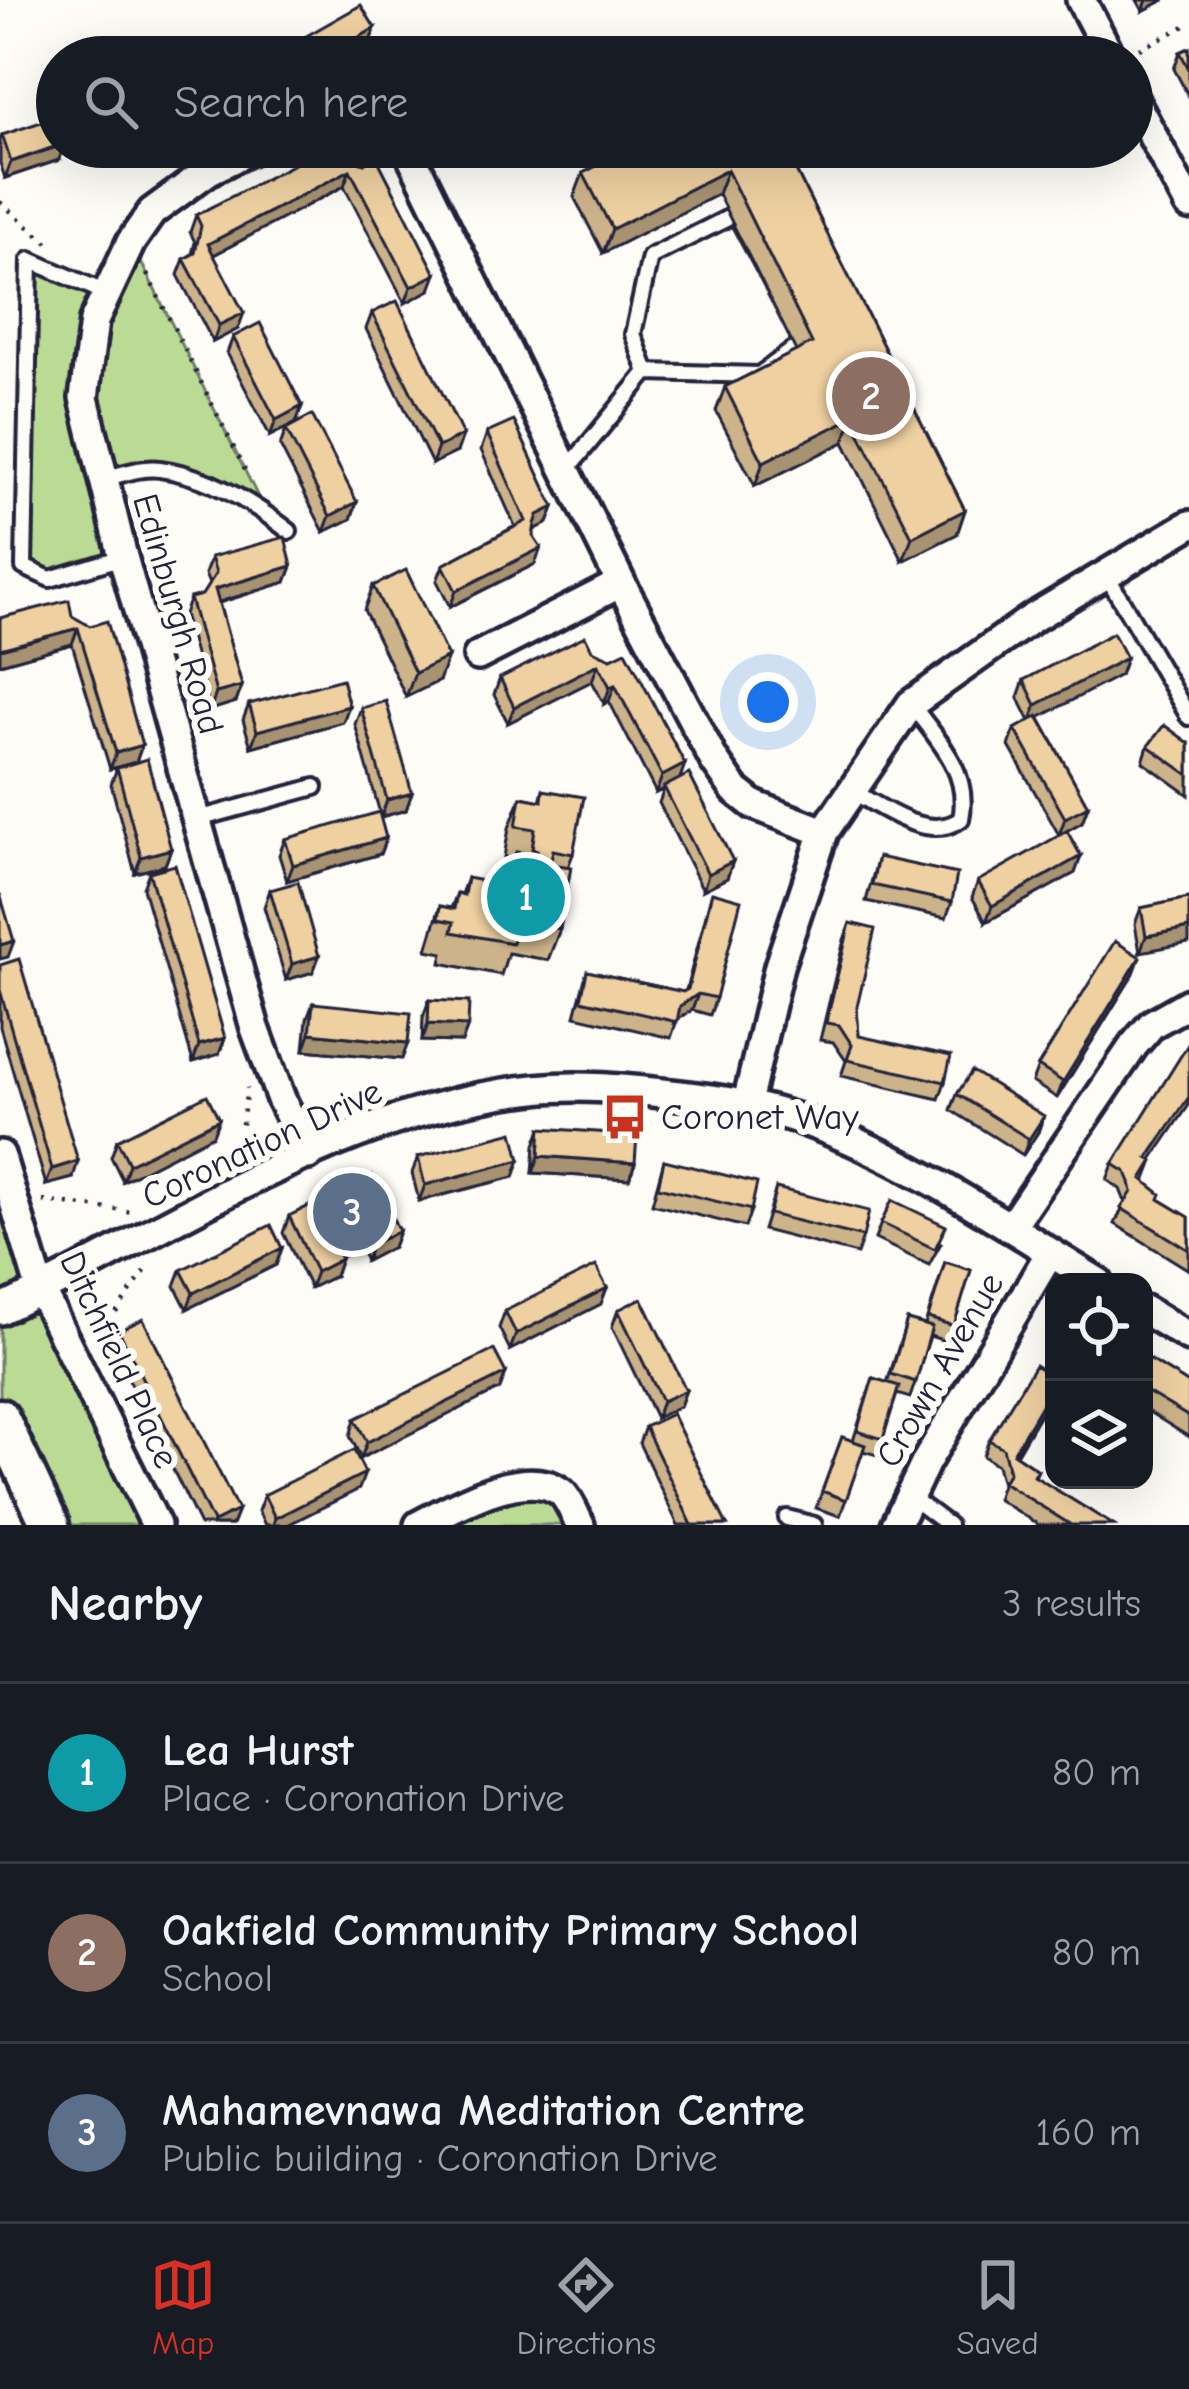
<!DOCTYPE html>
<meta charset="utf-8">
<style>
body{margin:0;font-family:"Comic Neue",sans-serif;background:#20242c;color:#f1f3f6}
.controls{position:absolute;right:36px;bottom:36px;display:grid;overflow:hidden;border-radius:24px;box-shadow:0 12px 48px #0002}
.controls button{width:108px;height:108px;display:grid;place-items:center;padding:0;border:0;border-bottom:3px solid #363941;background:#171b24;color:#f1f3f6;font:60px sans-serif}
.you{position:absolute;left:768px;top:702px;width:42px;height:42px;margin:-30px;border:9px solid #fff;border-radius:50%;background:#1a73e8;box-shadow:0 0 0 18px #1a73e833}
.badge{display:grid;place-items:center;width:78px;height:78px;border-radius:50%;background:#d93025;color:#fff;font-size:39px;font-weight:700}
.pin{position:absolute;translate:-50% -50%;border:6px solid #fff;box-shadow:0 3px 12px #0006}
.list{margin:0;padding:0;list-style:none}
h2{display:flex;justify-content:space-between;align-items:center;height:156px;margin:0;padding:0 48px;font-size:51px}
h2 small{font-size:39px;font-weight:400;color:#9ea1a6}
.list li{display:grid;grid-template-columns:78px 1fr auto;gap:36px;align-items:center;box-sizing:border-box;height:180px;padding:0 48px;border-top:3px solid #363941}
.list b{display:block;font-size:45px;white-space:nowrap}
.list p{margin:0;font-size:39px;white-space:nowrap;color:#9ea1a6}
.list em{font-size:39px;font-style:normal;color:#9ea1a6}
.icon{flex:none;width:66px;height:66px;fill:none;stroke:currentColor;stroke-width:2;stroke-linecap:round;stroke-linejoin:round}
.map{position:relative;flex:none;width:1189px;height:1525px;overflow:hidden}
.search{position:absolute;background:#171b24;box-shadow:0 12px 48px #0002;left:36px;right:36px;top:36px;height:132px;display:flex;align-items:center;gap:30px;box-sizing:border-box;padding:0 42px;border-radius:66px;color:#9ea1a6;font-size:45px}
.sheet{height:696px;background:#171b24}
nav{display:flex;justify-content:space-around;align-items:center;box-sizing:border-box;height:168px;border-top:3px solid #363941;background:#171b24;font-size:33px;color:#9ea1a6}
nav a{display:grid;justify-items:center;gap:6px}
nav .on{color:#d93025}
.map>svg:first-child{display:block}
.green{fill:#bbdb95;stroke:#6e7e68;stroke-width:3}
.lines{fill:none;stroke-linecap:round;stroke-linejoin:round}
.service-casing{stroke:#22223b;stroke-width:22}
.minor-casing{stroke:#22223b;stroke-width:36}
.tertiary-casing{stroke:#22223b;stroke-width:45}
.path{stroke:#22223b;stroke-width:4.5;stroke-dasharray:3 9;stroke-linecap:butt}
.service{stroke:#fdfcf7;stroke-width:14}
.minor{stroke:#fdfcf7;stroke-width:27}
.tertiary{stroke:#fdfcf7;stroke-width:36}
.wall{fill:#cdb38a;stroke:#22223b;stroke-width:3}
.shaded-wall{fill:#a79271;stroke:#22223b;stroke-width:3}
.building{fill:#eed0a1;stroke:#22223b;stroke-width:3}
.labels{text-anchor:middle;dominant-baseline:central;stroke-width:12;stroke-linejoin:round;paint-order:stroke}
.street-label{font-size:36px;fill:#22223b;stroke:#fdfcf7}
.poi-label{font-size:36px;fill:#22223b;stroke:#fdfcf7;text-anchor:start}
</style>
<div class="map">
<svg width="1189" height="1525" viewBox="0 0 1189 1525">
<rect width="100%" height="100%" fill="#fdfcf7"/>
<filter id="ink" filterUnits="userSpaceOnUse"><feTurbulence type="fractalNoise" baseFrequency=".00833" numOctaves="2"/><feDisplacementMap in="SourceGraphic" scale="24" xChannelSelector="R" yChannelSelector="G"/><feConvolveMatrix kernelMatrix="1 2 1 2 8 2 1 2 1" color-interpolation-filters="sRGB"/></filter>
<g filter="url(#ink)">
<path class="green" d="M 131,242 L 266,513 L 156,468 L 104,478 L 123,557 L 50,579 L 24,567 L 30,260 L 106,293 Z
M 0,1155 L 41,1291 L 160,1525 L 55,1525 L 0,1413 Z
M 537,1482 L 579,1525 L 433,1525 Z"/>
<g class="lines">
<g class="service-casing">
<path id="service" d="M 736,214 L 804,342 L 759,375 L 647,372 L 633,334 L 650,257 Z
M 106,293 L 30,260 L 24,567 L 50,579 L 123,557
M 567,470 L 647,372
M 103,479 C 120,475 142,466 160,469 C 206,475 253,503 289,531
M 1106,574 L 1189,717
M 852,791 C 882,807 928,843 961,819 C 971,772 937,739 911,704
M 198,819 L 315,787
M 908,1495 L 948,1525
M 787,1518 L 814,1525"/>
</g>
<g class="minor-casing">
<path id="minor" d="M 1081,0 L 1111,57
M 1132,97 L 1189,205
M 256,147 L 208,171 L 152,212 L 131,242 L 94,321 L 84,398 L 123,557 L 255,1028 L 281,1099 L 309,1155
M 407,147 L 621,583 L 714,760 L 735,790 L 754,805 L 824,832
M 478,656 L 621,583
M 747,1103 L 779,966 L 824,832 L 911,704 L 1031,619 L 1189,525
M 0,1155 L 41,1291 L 156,1525
M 1010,1228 L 1134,1045 L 1152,1024 L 1189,1003
M 0,1310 C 172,1230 341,1108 535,1089 C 580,1084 626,1089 671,1094 C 717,1099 759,1105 804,1121 C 910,1159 1003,1224 1098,1282
M 1144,1310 L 1189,1337
M 419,1525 C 453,1507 525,1465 561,1492 C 569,1499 575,1515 580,1525
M 896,1525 L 926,1462 L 1050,1253"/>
</g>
<g class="tertiary-casing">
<path id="tertiary" d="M 0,1418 L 50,1525"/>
</g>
<path class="path" d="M 1139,49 L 1189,24
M 0,202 L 50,245
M 147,274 L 249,478
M 237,1160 L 247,1088
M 43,1201 L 133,1212
M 95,1342 L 150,1264"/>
<use href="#service" class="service"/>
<use href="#minor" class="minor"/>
<use href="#tertiary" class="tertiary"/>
</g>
<path class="wall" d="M 1137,0 L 1164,0 L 1143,11 Z
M 375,28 L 369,44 L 347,57 L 249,57 L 291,53 L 294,43 Z
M 1189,48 L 1189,97 L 1174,69 L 1180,52 Z
M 2,135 L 59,160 L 5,178 L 0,163 L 0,140 Z
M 338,147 L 430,290 L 405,303 L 344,186 L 214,255 L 238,329 L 213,342 L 178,275 L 184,259 L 192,254 L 195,242 L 190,232 L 196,215 Z
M 784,147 L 965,510 L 957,534 L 903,561 L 844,442 L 755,486 L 716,411 L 725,387 L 796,351 L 718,194 L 603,253 L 574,197 L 583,173 Z
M 372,313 L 457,452 L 432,464 L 366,329 Z
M 233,337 L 302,406 L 296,423 L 270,436 L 227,353 Z
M 286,429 L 357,502 L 351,519 L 324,532 L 280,446 Z
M 487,433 L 554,507 L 548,523 L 534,530 L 535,564 L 450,607 L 437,581 L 443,565 L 515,526 L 481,450 Z
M 211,557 L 292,566 L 286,582 L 219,603 L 242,686 L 236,702 L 210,710 L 184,614 L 190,598 L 202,595 L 209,584 L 205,574 Z
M 373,586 L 439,681 L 406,697 L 364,610 Z
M 72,616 L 142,745 L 136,762 L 110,769 L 72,644 L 0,664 L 0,618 Z
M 592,650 L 733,861 L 727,878 L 703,890 L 659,803 L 664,789 L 656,793 L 609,701 L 604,704 L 592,681 L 508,723 L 494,695 L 500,678 Z
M 1126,658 L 1120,675 L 1039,717 L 1088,806 L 1082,822 L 1059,835 L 1009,746 L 1015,729 L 1030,721 L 1018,697 L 1024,680 Z
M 249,704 L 343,722 L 251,747 L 243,720 Z
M 361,708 L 406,810 L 381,817 L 355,724 Z
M 1189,743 L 1189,795 L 1143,762 L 1148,746 Z
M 117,768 L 171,849 L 165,865 L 135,873 L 111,784 Z
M 543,790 L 573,854 L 568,867 L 560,929 L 548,960 L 508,953 L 501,975 L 441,963 L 443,953 L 427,950 L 440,906 L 451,908 L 457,893 L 461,894 L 467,878 L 497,898 L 502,899 L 504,883 L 513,859 L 504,857 L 509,828 L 521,797 L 540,801 Z
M 386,838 L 380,854 L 287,881 L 279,855 L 285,839 Z
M 1081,856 L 1075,873 L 986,922 L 972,897 L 978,881 Z
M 878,857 L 952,902 L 946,918 L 866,901 Z
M 149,872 L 225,1038 L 219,1054 L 193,1062 L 143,888 Z
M 270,890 L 319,956 L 313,972 L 286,980 L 264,907 Z
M 712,892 L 716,998 L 710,1015 L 692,1010 L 677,1020 L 671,1038 L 575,1016 L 587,971 L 683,992 L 686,990 Z
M 1189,898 L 1140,952 L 1135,924 L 1141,908 Z
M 850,923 L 859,1036 L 945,1082 L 939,1099 L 841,1076 L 846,1061 L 833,1042 L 820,1040 L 844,940 Z
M 0,965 L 73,1178 L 46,1185 L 0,1027 Z
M 1134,973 L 1057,1098 L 1032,1082 L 1038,1066 Z
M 429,1000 L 468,1026 L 462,1042 L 422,1041 L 423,1017 Z
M 313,1003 L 402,1059 L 304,1050 L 307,1019 Z
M 957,1094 L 1038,1132 L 1023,1155 L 951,1110 Z
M 541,1128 L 635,1163 L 629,1179 L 533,1173 L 535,1145 Z
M 213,1135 L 123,1181 L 111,1157 L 117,1140 Z
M 418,1157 L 514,1177 L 419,1201 L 412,1173 Z
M 664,1160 L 751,1210 L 745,1227 L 652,1204 Z
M 1152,1160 L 1153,1161 L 1145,1182 L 1159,1199 L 1189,1217 L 1189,1270 L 1115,1224 L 1125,1202 L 1120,1189 L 1107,1180 L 1113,1164 Z
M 776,1188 L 863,1237 L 857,1254 L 763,1230 Z
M 289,1216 L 399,1231 L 393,1247 L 366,1261 L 360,1248 L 340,1257 L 335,1276 L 310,1288 L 283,1233 Z
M 881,1223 L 941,1243 L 929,1265 L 875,1239 Z
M 282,1248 L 276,1265 L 187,1309 L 175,1286 L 181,1270 Z
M 945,1262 L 971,1270 L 948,1342 L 930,1336 L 910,1398 L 897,1394 L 877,1455 L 863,1451 L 840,1516 L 816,1508 L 842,1437 L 853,1441 L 873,1378 L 887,1383 L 907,1320 L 925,1325 Z
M 601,1304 L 510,1350 L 499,1328 L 505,1311 Z
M 618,1310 L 686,1390 L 680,1406 L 656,1418 L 612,1327 Z
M 119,1331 L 238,1510 L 232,1525 L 200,1525 L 113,1347 Z
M 1054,1334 L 1054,1354 L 1048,1351 Z
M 1144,1356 L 1189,1384 L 1189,1437 L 1144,1409 Z
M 500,1389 L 361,1458 L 350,1436 L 355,1419 Z
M 1051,1395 L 1016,1455 L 1038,1470 L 1035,1477 L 1113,1525 L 1039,1525 L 997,1499 L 1002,1484 L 997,1465 L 983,1456 L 989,1440 Z
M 645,1427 L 727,1525 L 678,1525 L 639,1443 Z
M 359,1489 L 287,1525 L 265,1525 L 258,1511 L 264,1495 Z"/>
<path class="shaded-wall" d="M 1147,0 L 1164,0 L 1143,11 Z
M 375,28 L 369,44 L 347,57 L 324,57 Z
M 57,147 L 63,147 L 59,160 L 5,178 L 11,162 Z
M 106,147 L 129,147 L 103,157 Z
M 350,170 L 344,186 L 202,261 L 208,244 Z
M 727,170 L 718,194 L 603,253 L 612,229 Z
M 436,274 L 430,290 L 405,303 L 411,287 Z
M 244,313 L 238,329 L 213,342 L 219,325 Z
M 302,406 L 296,423 L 270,436 L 276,420 Z
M 852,418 L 844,442 L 755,486 L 763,462 Z
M 463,435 L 457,452 L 432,464 L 438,447 Z
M 357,502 L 351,519 L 324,532 L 330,516 Z
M 554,507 L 548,523 L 532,531 L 538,515 Z
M 965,510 L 957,534 L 903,561 L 912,537 Z
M 541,548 L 535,564 L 450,607 L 456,591 Z
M 292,566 L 286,582 L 209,605 L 215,589 Z
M 78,628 L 72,644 L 0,664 L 0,649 Z
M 448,657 L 439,681 L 406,697 L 415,673 Z
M 1126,658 L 1120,675 L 1031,722 L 1036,705 Z
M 598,664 L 592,681 L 508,723 L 514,707 Z
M 615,685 L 609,701 L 604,704 L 610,687 Z
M 242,686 L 236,702 L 210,710 L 216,693 Z
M 349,706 L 343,722 L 251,747 L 257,731 Z
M 142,745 L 136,762 L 110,769 L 116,753 Z
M 685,764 L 679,781 L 656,793 L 662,776 Z
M 412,793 L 406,810 L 381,817 L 387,800 Z
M 1088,806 L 1082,822 L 1059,835 L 1065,818 Z
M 386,838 L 380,854 L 287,881 L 293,865 Z
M 171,849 L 165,865 L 135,873 L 141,857 Z
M 1081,856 L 1075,873 L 986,922 L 992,906 Z
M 733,861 L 727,878 L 703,890 L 708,874 Z
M 1189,928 L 1189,943 L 1140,952 L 1146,936 Z
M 14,941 L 8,957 L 0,959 L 0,945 Z
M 319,956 L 313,972 L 286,980 L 292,964 Z
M 1140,957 L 1134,973 L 1057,1098 L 1063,1082 Z
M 698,994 L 692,1010 L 674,1022 L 680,1006 Z
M 428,1024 L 468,1026 L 462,1042 L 422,1041 Z
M 310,1033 L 408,1043 L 402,1059 L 304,1050 Z
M 225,1038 L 219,1054 L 193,1062 L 199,1045 Z
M 1189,1097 L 1189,1105 L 1142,1174 L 1148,1158 Z
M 1044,1116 L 1038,1132 L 1023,1155 L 1029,1139 Z
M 219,1119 L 213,1135 L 123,1181 L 129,1164 Z
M 539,1156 L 635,1163 L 629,1179 L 533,1173 Z
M 520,1160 L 514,1177 L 419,1201 L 425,1185 Z
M 78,1161 L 73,1178 L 46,1185 L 52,1169 Z
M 366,1231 L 360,1248 L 329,1263 L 335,1246 Z
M 399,1231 L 393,1247 L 366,1261 L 372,1244 Z
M 282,1248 L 276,1265 L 187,1309 L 193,1293 Z
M 341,1259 L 335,1276 L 310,1288 L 316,1272 Z
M 607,1288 L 601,1304 L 510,1350 L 516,1334 Z
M 506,1373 L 500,1389 L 361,1458 L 367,1442 Z
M 1054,1383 L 1051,1395 L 1007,1469 L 1013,1453 Z
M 686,1390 L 680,1406 L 656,1418 L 662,1401 Z
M 365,1473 L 359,1489 L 287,1525 L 273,1525 L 275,1518 Z
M 238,1510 L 232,1525 L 212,1525 L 213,1522 Z"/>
<path class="building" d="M 361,5 L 375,28 L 324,57 L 302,57 L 294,43 Z
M 672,36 L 683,57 L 632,57 Z
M 287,43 L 292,57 L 249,57 Z
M 1189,48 L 1189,69 L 1180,52 Z
M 56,117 L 57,146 L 11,162 L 2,135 Z
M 327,147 L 338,147 L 343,156 L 364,163 L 376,156 L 436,274 L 411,287 L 350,170 L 208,244 L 244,313 L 219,325 L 184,259 L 195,253 L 201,226 L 196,215 Z
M 634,147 L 784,147 L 965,510 L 912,537 L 852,418 L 763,462 L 725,387 L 812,343 L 727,170 L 612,229 L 583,173 Z
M 397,301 L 463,435 L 438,447 L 372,313 Z
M 260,323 L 302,406 L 276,420 L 233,337 Z
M 312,415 L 357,502 L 330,516 L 286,429 Z
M 514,421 L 554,507 L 538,515 L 535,524 L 533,536 L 541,548 L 456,591 L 443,565 L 526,521 L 487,433 Z
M 285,537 L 292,566 L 215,589 L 242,686 L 216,693 L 190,598 L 202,595 L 216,573 L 211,557 Z
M 406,570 L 448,657 L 415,673 L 373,586 Z
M 69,600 L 72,616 L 90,626 L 107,621 L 142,745 L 116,753 L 78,628 L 0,649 L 0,618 Z
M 1113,633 L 1126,658 L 1036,705 L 1024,680 Z
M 585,636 L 592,650 L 611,658 L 626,651 L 685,764 L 662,776 L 615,685 L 610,687 L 598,664 L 514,707 L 500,678 Z
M 342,679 L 349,706 L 257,731 L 249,704 Z
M 386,701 L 412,793 L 387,800 L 361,708 Z
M 1038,716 L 1088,806 L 1065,818 L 1015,729 Z
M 1164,725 L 1189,743 L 1189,775 L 1148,746 Z
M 147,759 L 171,849 L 141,857 L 117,768 Z
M 689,774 L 733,861 L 708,874 L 664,787 Z
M 543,790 L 584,797 L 573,854 L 553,850 L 550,864 L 571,867 L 560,929 L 516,921 L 512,943 L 452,932 L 454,922 L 438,919 L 440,906 L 454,909 L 457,893 L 464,895 L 467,878 L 499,884 L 497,898 L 516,901 L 518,887 L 510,886 L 516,852 L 537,855 L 537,850 L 532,849 L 535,829 L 516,826 L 521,797 L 542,801 Z
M 379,812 L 386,838 L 293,865 L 285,839 Z
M 1067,831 L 1081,856 L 992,906 L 978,881 Z
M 878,857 L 957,874 L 952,902 L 872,885 Z
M 175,865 L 225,1038 L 199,1045 L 149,872 Z
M 298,882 L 319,956 L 292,964 L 270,890 Z
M 712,892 L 741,900 L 716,998 L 698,994 L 680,1006 L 677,1022 L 581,1000 L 587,971 L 683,992 L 688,989 Z
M 0,894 L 14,941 L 0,945 Z
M 1189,898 L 1189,928 L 1146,936 L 1141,908 Z
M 850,923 L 875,929 L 857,1007 L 859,1036 L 951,1056 L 945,1082 L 847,1060 L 852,1045 L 839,1025 L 826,1023 Z
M 1115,941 L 1140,957 L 1063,1082 L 1038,1066 Z
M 19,959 L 78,1161 L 52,1169 L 0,990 L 0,965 Z
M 429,1000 L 469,1002 L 468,1026 L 428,1024 Z
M 313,1003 L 411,1013 L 408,1043 L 310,1033 Z
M 1189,1043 L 1189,1097 L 1148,1158 L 1153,1161 L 1142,1179 L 1161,1194 L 1159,1199 L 1189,1217 L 1189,1250 L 1121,1208 L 1132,1192 L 1130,1182 L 1126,1172 L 1113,1164 Z
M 972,1071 L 1044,1116 L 1029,1139 L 957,1094 Z
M 207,1095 L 219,1119 L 129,1164 L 117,1140 Z
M 541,1128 L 637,1135 L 635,1163 L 539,1156 Z
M 513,1132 L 520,1160 L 425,1185 L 418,1157 Z
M 664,1160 L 757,1183 L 751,1210 L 658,1187 Z
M 372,1175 L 399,1231 L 372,1244 L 366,1231 L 335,1246 L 341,1259 L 316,1272 L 289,1216 Z
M 776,1188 L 869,1211 L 863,1237 L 769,1214 Z
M 892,1200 L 946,1226 L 935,1249 L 881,1223 Z
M 271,1225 L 282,1248 L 193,1293 L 181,1270 Z
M 945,1262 L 971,1270 L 954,1326 L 928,1318 Z
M 596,1266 L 607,1288 L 516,1334 L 505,1311 Z
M 642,1298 L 686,1390 L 662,1401 L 618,1310 Z
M 143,1319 L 238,1510 L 213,1522 L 119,1331 Z
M 907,1320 L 932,1327 L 916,1382 L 891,1374 Z
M 494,1350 L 506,1373 L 367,1442 L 355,1419 Z
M 1144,1356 L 1189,1384 L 1189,1417 L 1144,1390 Z
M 1035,1365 L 1054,1377 L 1054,1383 L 1013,1453 L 1038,1470 L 1034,1476 L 1113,1525 L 1071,1525 L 1003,1482 L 1009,1472 L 1003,1448 L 989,1440 Z
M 873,1378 L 899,1386 L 883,1439 L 857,1431 Z
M 672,1414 L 727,1525 L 692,1525 L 645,1427 Z
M 842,1437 L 865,1445 L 846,1500 L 822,1491 Z
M 354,1450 L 365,1473 L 275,1518 L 264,1495 Z"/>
</g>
<defs>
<g id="bus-bare" transform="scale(3.6)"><path d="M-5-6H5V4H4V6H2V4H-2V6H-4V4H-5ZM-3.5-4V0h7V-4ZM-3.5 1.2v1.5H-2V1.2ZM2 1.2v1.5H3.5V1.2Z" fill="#c8321e" stroke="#fdfcf7" stroke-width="2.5" paint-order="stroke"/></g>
</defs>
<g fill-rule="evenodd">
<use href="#bus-bare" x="625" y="1117"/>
</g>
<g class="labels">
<g class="street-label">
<text transform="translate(178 614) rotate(74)">Edinburgh Road</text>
<text transform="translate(262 1144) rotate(-25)">Coronation Drive</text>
<text transform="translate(119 1360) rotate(65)">Ditchfield Place</text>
<text transform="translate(940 1370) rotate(-60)">Crown Avenue</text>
</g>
<g class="poi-label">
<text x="661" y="1117">Coronet Way</text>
</g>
</g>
</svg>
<div class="controls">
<button><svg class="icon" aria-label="locate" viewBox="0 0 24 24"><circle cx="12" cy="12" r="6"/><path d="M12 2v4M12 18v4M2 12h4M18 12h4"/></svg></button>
<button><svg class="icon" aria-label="layers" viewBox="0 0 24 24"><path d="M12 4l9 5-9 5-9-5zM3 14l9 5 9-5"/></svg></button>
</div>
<div class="you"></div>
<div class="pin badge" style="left:526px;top:897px;background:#0f9aa8">1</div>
<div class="pin badge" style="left:871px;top:396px;background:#8d6e63">2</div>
<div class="pin badge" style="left:352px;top:1212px;background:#5c6f8a">3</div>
<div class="search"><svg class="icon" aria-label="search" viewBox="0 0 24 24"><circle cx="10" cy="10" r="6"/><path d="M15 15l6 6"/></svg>Search here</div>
</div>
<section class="sheet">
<h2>Nearby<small>3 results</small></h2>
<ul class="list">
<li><span class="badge" style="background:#0f9aa8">1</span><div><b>Lea Hurst</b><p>Place · Coronation Drive</p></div><em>80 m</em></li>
<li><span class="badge" style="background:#8d6e63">2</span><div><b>Oakfield Community Primary School</b><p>School</p></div><em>80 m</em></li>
<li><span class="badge" style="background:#5c6f8a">3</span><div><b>Mahamevnawa Meditation Centre</b><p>Public building · Coronation Drive</p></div><em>160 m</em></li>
</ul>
</section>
<nav>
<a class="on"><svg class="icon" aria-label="map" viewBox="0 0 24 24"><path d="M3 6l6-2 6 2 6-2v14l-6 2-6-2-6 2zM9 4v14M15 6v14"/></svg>Map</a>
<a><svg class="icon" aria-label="directions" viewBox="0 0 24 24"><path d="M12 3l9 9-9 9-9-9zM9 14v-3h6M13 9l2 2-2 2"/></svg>Directions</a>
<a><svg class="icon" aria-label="saved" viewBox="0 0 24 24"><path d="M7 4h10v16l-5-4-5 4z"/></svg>Saved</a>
</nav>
